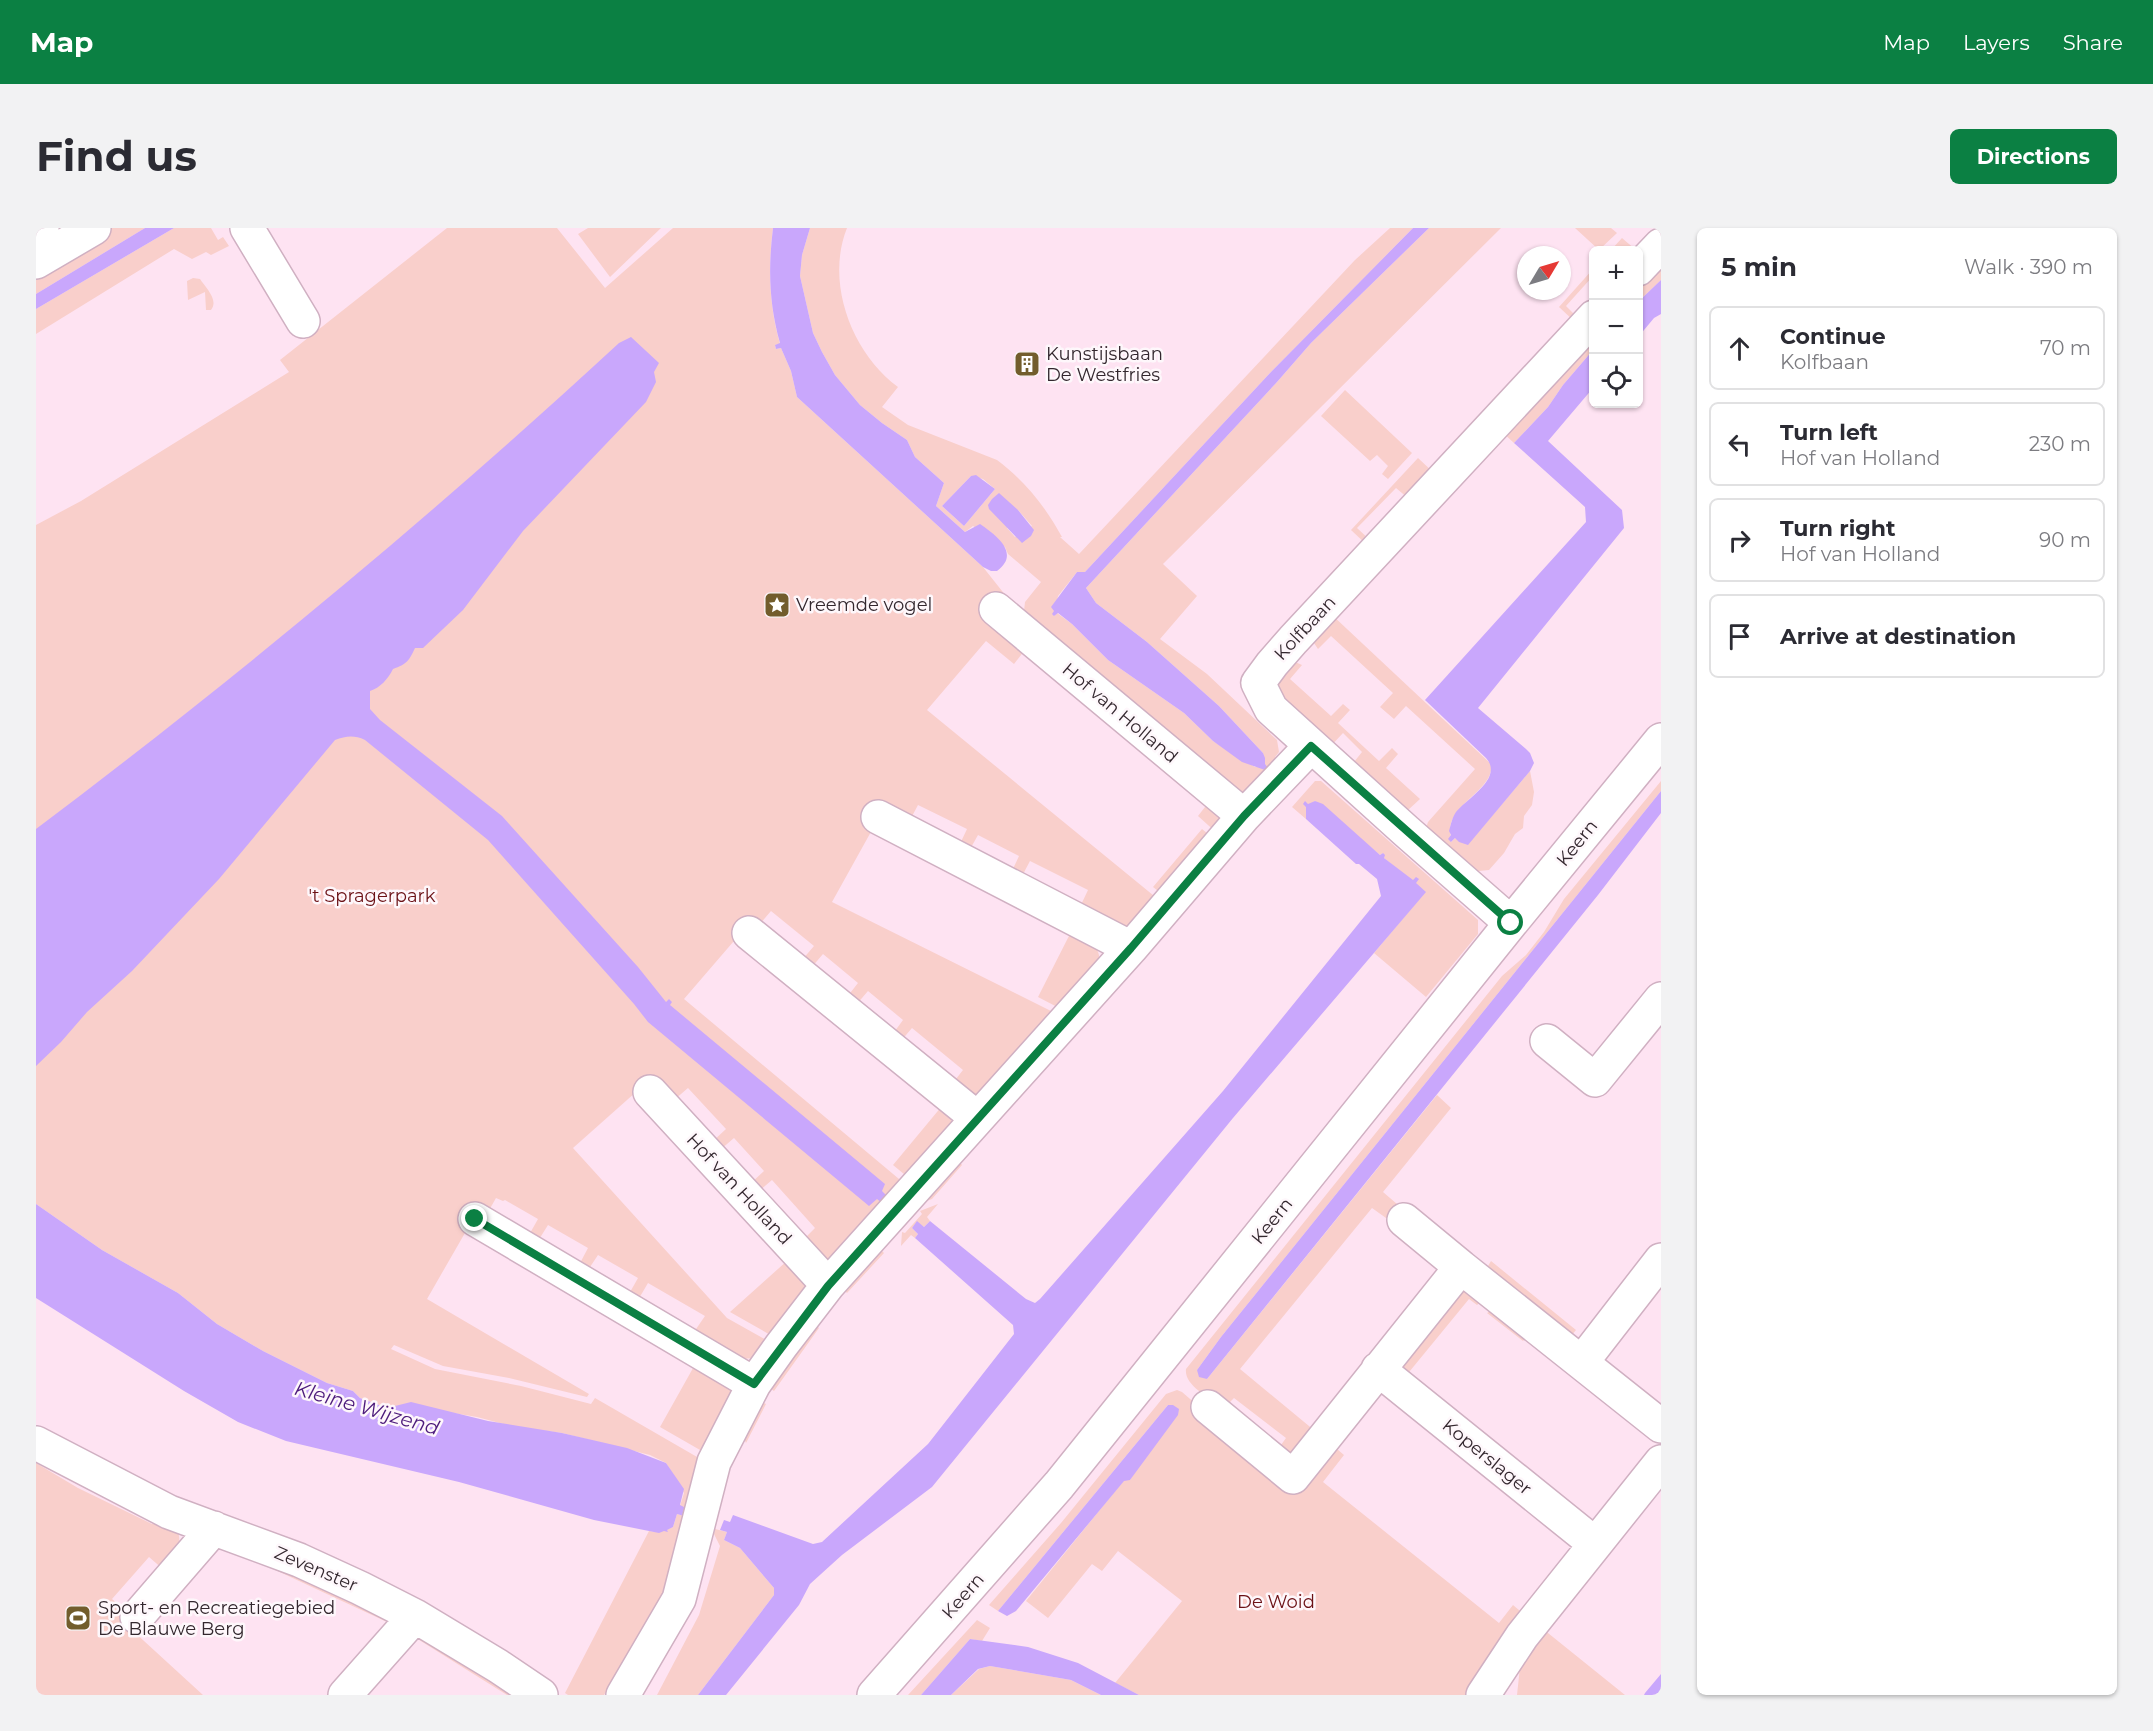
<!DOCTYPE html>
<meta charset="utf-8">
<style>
body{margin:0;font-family:Montserrat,sans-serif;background:#f2f2f3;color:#2b2b33}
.controls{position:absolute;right:18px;top:18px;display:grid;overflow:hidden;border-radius:9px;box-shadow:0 2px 4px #0004}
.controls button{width:54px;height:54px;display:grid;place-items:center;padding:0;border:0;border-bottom:2px solid #e1e1e2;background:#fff;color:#2b2b33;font:30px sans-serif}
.compass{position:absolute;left:1481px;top:18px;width:54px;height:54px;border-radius:50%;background:#fff;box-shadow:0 2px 4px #0004;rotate:52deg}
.stop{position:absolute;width:18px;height:18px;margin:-14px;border:4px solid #0b8043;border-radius:50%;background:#fff}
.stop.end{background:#0b8043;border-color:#fff;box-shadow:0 2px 6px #0008}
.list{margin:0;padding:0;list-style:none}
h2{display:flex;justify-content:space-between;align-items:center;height:78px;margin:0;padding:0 24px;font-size:26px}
h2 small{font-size:20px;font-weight:400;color:#7c7c81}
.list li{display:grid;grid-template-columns:39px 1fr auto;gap:18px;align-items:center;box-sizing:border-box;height:84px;margin:0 12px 12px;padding:0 12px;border:2px solid #e1e1e2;border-radius:9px}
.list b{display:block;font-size:22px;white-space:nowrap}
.list p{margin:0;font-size:20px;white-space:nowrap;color:#7c7c81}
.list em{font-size:20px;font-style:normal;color:#7c7c81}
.icon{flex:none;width:33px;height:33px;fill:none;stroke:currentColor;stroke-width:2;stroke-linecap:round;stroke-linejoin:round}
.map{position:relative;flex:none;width:1625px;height:1467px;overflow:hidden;border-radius:9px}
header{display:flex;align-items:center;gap:36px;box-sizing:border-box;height:84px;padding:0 30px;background:#0b8043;color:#fff}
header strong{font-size:28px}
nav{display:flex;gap:33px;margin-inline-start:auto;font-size:21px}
.intro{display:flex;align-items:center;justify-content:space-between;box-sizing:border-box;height:144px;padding:0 36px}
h1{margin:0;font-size:42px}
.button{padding:15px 27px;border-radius:9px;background:#0b8043;color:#fff;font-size:21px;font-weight:700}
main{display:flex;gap:36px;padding:0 36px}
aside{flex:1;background:#fff;border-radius:9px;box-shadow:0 2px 4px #0004}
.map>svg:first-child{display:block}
.green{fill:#f9cfcb;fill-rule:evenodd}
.water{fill:#c9a7fc}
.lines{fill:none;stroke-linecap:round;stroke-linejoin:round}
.minor-casing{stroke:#d0b0c2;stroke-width:36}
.minor{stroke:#fff;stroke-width:33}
.route{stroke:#0b8043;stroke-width:8}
.labels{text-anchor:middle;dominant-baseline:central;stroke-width:5;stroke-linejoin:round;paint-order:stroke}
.poi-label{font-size:18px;fill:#33272e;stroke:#fef7fb;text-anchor:start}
.street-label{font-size:18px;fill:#33272e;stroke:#fef7fb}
.park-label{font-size:18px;fill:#6c1216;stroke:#fef7fb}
.water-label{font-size:20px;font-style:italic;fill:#4c1a7b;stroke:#fef7fb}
</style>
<header>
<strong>Map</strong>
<nav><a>Map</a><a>Layers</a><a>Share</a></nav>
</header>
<div class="intro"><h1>Find us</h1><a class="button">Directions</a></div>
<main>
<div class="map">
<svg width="1625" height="1467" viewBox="0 0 1625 1467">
<rect width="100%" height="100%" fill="#fee3f2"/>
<path class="green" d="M 74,0 L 109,0 L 0,66 L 0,44 Z
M 138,0 L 175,0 L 182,12 L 187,9 L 193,18 L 175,27 L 170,24 L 156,31 L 138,21 L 0,106 L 0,81 Z
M 411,0 L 521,0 L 569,60 L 637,0 L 737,0 C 732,40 733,77 744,116 L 739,117 L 740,121 L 745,120 L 755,143 L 761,169 L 947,339 L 970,368 L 962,379 L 992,418 L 978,436 L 950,413 L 891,482 L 1123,672 L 1093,699 L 1081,699 L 1044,679 L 1052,662 L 994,633 L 985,650 L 975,645 L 983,628 L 942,607 L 933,623 L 923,618 L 931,601 L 882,577 L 873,594 L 841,593 L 796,674 L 1021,786 L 940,869 L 916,856 L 927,842 L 876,800 L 864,814 L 856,807 L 867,792 L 832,763 L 820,777 L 811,769 L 822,755 L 787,726 L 775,740 L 766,732 L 778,718 L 735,683 L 723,697 L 716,692 L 648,771 L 869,956 L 800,1031 L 792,1032 L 766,1013 L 779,1000 L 736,952 L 722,964 L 714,956 L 728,943 L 698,910 L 684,922 L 676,914 L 690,901 L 652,860 L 638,872 L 600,864 L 537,920 L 691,1090 L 734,1114 L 719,1130 L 705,1131 L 658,1104 L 669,1088 L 612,1055 L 602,1072 L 593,1066 L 602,1050 L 562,1027 L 552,1042 L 543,1037 L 552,1020 L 512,997 L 502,1013 L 493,1007 L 502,991 L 469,972 L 467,973 L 460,970 L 452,984 L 437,991 L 391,1071 L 553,1166 L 551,1169 L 473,1150 L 407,1138 L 358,1117 L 355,1121 L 399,1141 L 485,1158 L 555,1176 L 559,1170 L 668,1233 L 633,1358 L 568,1467 L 532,1467 L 529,1465 L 613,1303 C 623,1305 628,1303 637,1299 L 641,1286 L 648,1288 L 644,1278 L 648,1265 L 630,1235 L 614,1227 L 526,1205 L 479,1199 L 441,1189 L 370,1177 L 351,1180 L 324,1170 L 317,1163 L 291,1155 L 227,1123 L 181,1096 L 142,1065 L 66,1022 L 0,976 L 0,297 L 45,273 L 253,144 L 244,132 Z
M 552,0 L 625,0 L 574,49 L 542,6 Z
M 774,0 L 811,0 C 789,55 816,125 862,159 L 846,179 L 872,197 L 961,232 C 989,253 1009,278 1026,309 L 1024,309 L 1043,326 L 1319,32 L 1354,0 L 1377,0 L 1234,145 L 1049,344 L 1041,344 L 1022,368 L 1018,388 L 1021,385 L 1036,396 L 1072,432 L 1148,485 L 1177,513 L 1219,539 L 1226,539 L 1228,536 L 1227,525 L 1183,478 L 1111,414 L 1060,375 L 1050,360 L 1241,154 L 1275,115 L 1393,0 L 1465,0 L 1127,336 L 1161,368 L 1124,411 L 1171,446 L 1241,512 L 1243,524 L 1239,529 L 1244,534 L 1212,564 L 1204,564 L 988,383 L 989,374 L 1005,354 L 972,326 L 969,319 L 937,298 L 929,304 L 900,278 L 908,255 L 879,229 L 871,212 L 846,195 L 824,177 L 799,147 L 786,124 L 777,105 L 764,48 L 766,27 ZM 935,248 L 947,251 L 959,261 L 928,298 L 906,278 ZM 982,282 L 996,298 L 979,309 L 971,300 Z
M 1539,0 L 1575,0 L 1581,5 L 1563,22 Z
M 1586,10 L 1600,22 L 1575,22 Z
M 1625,32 L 1625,52 L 1603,73 L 1602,56 Z
M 1557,41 L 1557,48 L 1530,78 L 1542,90 L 1539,94 L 1523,79 Z
M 157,50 L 164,51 C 170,60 183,72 175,82 L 170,82 L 169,64 L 152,72 L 151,53 Z
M 1557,104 L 1557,122 L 1527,157 L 1512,179 L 1478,215 L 1465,203 Z
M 1309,162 L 1376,225 L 1352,251 L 1346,246 L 1352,238 L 1341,227 L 1334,233 L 1285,188 Z
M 1382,230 L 1398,245 L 1373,271 L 1360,260 L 1321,300 L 1335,313 L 1331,317 L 1315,302 Z
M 1295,386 L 1455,536 C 1459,558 1421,574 1415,595 C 1413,602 1415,607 1415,614 L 1419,610 L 1432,616 L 1494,543 L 1498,564 L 1496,577 L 1488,588 L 1487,600 L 1479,606 L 1468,625 L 1453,642 L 1433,644 L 1389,603 L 1392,594 L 1439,541 L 1370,478 L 1358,491 L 1344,479 L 1357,465 L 1295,408 L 1282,421 L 1276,412 Z
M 1257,433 L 1266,437 L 1254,451 L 1295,488 L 1307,476 L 1314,482 L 1302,495 L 1343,533 L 1356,520 L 1362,526 L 1350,540 L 1384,571 L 1371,583 L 1314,539 L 1326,524 L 1307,505 L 1293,520 L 1238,467 L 1242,443 Z
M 1279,553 L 1285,553 L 1442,692 L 1442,706 L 1390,769 L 1338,725 L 1389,664 L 1348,630 L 1347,625 L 1344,627 L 1279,573 L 1270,579 L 1270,591 L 1256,579 Z
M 1625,553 L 1625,563 L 1185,1109 L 1161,1142 L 1171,1151 L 1401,867 L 1415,880 L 1347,964 L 1368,982 L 1357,995 L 1336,980 L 1204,1141 L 1279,1203 L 1257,1232 L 1240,1224 L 1250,1210 L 1198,1170 L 1191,1177 L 1183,1178 C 1172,1168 1148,1157 1150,1141 L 1466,748 L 1490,727 L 1508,704 L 1528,671 Z
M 1176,570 L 1187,586 L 1182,606 L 1162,588 Z
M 1166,601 L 1177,610 L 1127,667 L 1117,659 Z
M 1036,702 C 1048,710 1066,717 1063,734 L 1025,781 L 1002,769 Z
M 906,878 L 915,890 L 915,898 L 874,951 L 857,937 Z
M 920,930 L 926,937 L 896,971 L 877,978 Z
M 902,976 L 891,989 L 894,993 L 888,999 L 881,994 L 876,1000 L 882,1006 L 879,1010 L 875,1007 L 865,1018 L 866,1004 L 869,1005 L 886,986 L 884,983 Z
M 841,1018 L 848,1025 L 811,1065 L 805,1059 Z
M 752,1032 L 769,1055 L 770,1059 L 738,1109 L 694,1084 Z
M 1455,1033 L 1540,1102 L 1531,1113 L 1453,1050 L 1452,1038 Z
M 1426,1059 L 1446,1073 L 1441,1077 L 1433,1071 L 1369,1149 L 1365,1143 L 1366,1126 Z
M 1456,1082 L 1489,1111 L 1487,1113 L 1451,1085 Z
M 781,1098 L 783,1100 L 738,1163 L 731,1158 Z
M 661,1133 L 698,1162 L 671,1226 L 624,1199 Z
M 1141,1162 L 1146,1164 L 1168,1183 L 1234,1247 L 1294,1215 L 1308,1227 L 1287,1254 L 1463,1395 L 1477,1377 L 1490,1388 L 1433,1467 L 1103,1467 L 1079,1455 L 1146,1373 L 1082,1323 L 1066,1343 L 1056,1336 L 1012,1390 L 990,1373 L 1088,1252 L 1094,1252 L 1137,1177 L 1132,1177 L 962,1383 L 953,1377 L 1025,1295 L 1130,1166 Z
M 722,1172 L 730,1176 L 710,1215 L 705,1204 Z
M 0,1235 L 42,1260 L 116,1296 L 125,1291 L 141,1301 C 148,1318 138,1328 128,1342 L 113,1329 L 76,1371 L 91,1384 L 84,1391 L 167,1467 L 0,1467 Z
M 679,1301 L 691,1304 L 688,1312 L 704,1320 L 738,1360 L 738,1367 L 662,1467 L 621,1467 L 663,1387 L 684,1318 L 678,1306 Z
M 218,1324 L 349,1389 L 351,1394 L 233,1339 Z
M 941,1392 L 954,1400 L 946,1413 L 934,1411 L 885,1467 L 872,1467 Z
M 1507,1401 L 1589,1467 L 1481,1467 L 1484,1439 Z
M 385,1408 L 486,1467 L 471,1467 L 380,1410 Z
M 954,1438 L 1035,1452 L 1065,1467 L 915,1467 L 943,1441 Z"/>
<path class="water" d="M 109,0 L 138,0 L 0,81 L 0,66 Z
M 737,0 L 774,0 L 766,27 L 764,48 L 777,105 L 786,124 L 799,147 L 824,177 L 846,195 L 871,212 L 879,229 L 908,255 L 900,278 L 929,304 L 944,296 C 960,307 985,325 961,343 L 955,343 L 947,339 L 761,169 L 755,143 L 745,120 L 740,121 L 739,117 L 744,115 C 733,76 732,40 737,0 Z
M 1377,0 L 1393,0 L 1275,115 L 1241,154 L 1050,360 L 1060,375 L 1111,414 L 1183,478 L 1227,525 L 1229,530 L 1229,536 L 1232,540 L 1229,542 L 1206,534 L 1177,513 L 1148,485 L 1072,432 L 1036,396 L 1022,385 L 1018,388 L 1016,386 L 1018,383 L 1015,379 L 1041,344 L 1049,344 L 1234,145 Z
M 1625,52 L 1625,86 L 1618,90 L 1603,108 L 1603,73 Z
M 595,109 L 623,135 L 618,144 L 620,154 L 610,174 L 487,303 L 427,382 L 387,420 L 379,420 C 373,433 371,436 357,441 C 352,451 344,460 334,463 L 334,481 L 344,492 L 466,588 L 602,739 L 630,774 L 633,771 L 636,774 L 634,777 L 849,956 L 846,963 L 851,968 L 846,975 L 841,971 L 833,978 L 612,794 L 598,776 L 452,612 L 329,512 C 318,507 310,508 299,512 L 183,651 L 96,743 L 51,784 L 25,814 L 0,838 L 0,601 C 202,449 398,286 583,115 Z
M 1557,122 L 1557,160 L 1512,213 L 1586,282 L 1588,300 L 1442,480 L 1490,521 L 1494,525 L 1498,535 L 1494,543 L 1432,617 L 1423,614 L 1419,610 L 1415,614 L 1412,611 L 1415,607 L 1413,603 C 1415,596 1416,590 1420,584 C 1431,570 1468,550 1450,530 L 1389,472 L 1550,294 L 1549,279 L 1478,215 L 1512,179 L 1527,157 Z
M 940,247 L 959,261 L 928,298 L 906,278 L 935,248 Z
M 963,265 L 982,282 L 998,302 L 995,308 L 986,315 L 953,281 L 952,277 L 956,271 Z
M 1625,563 L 1625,585 L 1562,667 L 1171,1151 L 1163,1149 L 1161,1142 L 1185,1109 Z
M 1269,573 L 1272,576 L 1279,573 L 1287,576 L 1344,627 L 1347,625 L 1349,627 L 1348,630 L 1377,652 L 1380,649 L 1383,651 L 1380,655 L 1390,664 L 1197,890 L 896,1259 L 806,1327 L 774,1356 L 763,1377 L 690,1467 L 662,1467 L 738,1367 L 738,1360 L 704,1320 L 688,1312 L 691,1304 L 684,1302 L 688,1292 L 694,1294 L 697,1287 L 777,1316 L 786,1314 L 892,1216 L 978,1106 L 977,1097 L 879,1010 L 882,1006 L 876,1000 L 881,993 L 888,999 L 894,993 L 990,1071 L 999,1075 L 1004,1071 L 1187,863 L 1345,668 L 1341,651 L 1323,636 L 1320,636 L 1270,591 L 1270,579 L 1267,576 Z
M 0,976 L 66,1022 L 142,1065 L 181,1096 L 227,1123 L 291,1155 L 317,1163 L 324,1170 L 351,1180 L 375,1174 L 452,1193 L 526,1205 L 591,1220 L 630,1235 L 648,1261 L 644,1277 L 650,1280 L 648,1288 L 641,1286 L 637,1299 L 631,1302 L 632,1304 L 628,1303 L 623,1305 L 558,1292 L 423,1254 L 250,1213 L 202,1194 L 148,1163 L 0,1070 Z
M 1132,1177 L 1137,1177 L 1143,1181 L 1142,1187 L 1094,1252 L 1088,1253 L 980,1383 L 971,1388 L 962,1383 Z
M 934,1411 L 992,1419 L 1042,1435 L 1103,1467 L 1065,1467 L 1035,1452 L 954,1438 L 942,1441 L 915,1467 L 885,1467 Z
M 1625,1446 L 1625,1467 L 1608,1467 L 1609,1465 Z"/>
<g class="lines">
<g class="minor-casing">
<path id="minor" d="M 211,0 L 267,93
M 0,4 L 6,0
M 0,34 L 58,0
M 1602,41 L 1625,17
M 960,381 L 1208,588
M 842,589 L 1095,720
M 1475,695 L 1370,603 L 1235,481 L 1222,455 L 1236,436 L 1257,412 L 1558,89
M 713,705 L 941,890
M 1511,813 L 1559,852 L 1625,771
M 614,864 L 792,1057
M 439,991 L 718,1156
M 1368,992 L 1425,1039
M 1546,1134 L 1625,1032
M 1342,1141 L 1559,1316
M 1172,1179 L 1257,1249 L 1425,1039 L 1625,1198
M 0,1215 L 133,1284 L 263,1332 L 324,1360 L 379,1388 L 462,1438 L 505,1467
M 101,1389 L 178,1300
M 309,1467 L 379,1388
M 587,1467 L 643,1371 L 678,1234 L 718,1156 L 745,1118 L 792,1057 L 1095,720 L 1208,588 L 1275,518
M 838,1467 L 1023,1257 L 1475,695 L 1625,512
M 1447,1467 L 1486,1408 L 1625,1234"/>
</g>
<use href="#minor" class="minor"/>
</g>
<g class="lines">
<path class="route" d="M 439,991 L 718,1156 L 792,1058 L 1095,720 L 1208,588 L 1275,518 L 1475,695"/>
</g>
<defs>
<g id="building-square" transform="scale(1.35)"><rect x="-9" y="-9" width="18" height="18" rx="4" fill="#725d2c" stroke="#fef7fb"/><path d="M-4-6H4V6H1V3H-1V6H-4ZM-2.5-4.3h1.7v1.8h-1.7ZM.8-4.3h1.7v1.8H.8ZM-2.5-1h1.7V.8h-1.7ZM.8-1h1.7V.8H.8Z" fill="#fff"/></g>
<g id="sight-square" transform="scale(1.35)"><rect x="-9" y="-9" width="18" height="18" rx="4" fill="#725d2c" stroke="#fef7fb"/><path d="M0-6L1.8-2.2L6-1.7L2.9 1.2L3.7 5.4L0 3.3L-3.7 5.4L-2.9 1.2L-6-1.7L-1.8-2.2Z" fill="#fff"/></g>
<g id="stadium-square" transform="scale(1.35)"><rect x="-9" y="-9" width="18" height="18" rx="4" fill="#725d2c" stroke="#fef7fb"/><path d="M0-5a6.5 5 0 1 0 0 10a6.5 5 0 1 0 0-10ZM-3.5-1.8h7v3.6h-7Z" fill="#fff"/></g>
</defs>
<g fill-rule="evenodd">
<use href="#building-square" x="991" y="136"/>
<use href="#sight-square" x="741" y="377"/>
<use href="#stadium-square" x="42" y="1390"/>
</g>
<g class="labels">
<g class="poi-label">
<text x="1010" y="126">Kunstijsbaan<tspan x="1010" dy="21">De Westfries</tspan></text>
<text x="760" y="377">Vreemde vogel</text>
<text x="62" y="1380">Sport- en Recreatiegebied<tspan x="62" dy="21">De Blauwe Berg</tspan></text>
</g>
<g class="street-label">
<text transform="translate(1269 400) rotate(-47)">Kolfbaan</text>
<text transform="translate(1084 485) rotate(40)">Hof van Holland</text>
<text transform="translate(1541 615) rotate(-51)">Keern</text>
<text transform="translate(703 961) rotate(47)">Hof van Holland</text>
<text transform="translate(1236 993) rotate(-51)">Keern</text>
<text transform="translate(1451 1229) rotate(39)">Koperslager</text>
<text transform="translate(280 1341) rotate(23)">Zevenster</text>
<text transform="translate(927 1368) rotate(-49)">Keern</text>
</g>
<g class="park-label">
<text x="336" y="668">'t Spragerpark</text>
<text x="1240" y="1374">De Woid</text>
</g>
<g class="water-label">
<text transform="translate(331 1180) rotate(16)">Kleine Wijzend</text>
</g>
</g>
</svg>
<div class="controls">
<button>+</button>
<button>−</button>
<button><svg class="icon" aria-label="locate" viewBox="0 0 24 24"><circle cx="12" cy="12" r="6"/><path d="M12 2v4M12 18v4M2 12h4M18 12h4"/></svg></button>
</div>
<svg class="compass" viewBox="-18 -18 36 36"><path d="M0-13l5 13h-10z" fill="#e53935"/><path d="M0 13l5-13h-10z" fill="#7c7c81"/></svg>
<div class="stop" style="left:1475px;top:695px"></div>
<div class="stop end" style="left:439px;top:991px"></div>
</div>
<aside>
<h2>5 min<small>Walk · 390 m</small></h2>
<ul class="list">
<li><svg class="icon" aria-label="ahead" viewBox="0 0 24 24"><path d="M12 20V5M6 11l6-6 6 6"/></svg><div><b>Continue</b><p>Kolfbaan</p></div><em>70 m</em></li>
<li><svg class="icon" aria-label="left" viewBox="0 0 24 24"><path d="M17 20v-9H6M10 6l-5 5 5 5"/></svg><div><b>Turn left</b><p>Hof van Holland</p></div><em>230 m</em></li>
<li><svg class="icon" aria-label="right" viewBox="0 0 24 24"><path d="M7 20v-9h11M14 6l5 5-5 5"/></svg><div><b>Turn right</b><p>Hof van Holland</p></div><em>90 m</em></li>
<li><svg class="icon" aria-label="arrive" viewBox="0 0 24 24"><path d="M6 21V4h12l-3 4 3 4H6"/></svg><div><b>Arrive at destination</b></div></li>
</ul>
</aside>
</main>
